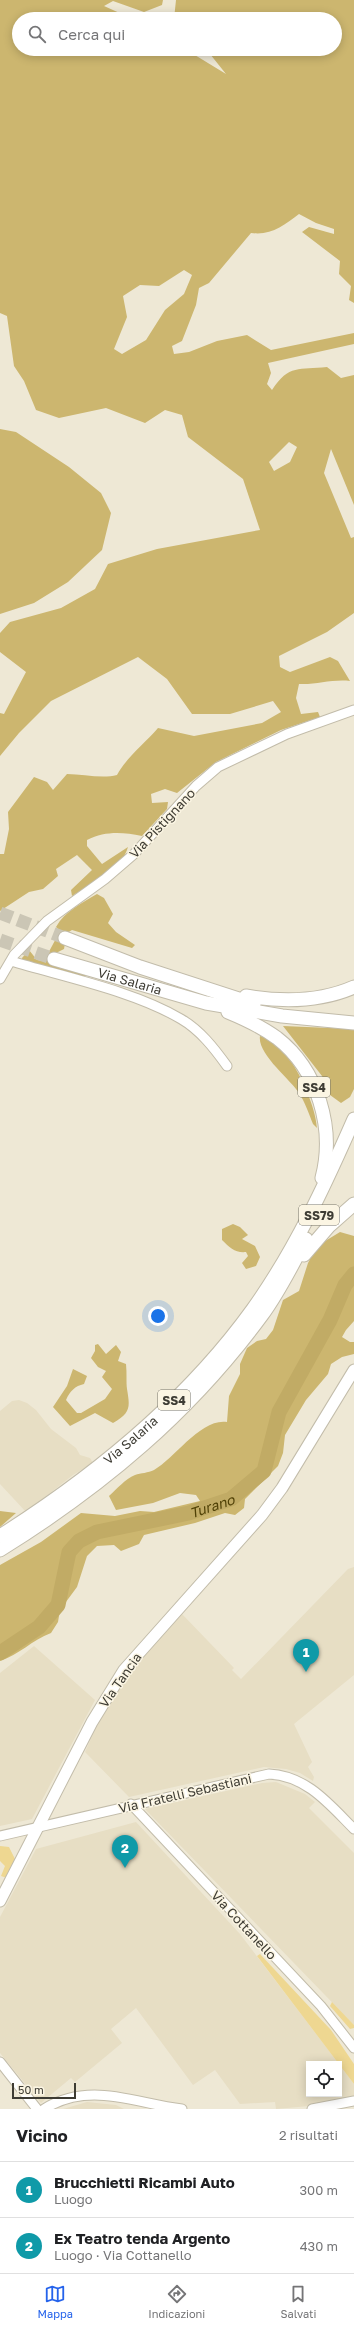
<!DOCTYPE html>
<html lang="it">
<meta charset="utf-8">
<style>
body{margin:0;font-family:"Golos Text",sans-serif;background:#f2f2f2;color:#202124}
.controls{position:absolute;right:12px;bottom:12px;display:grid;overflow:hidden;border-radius:0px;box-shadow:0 2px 10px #0003}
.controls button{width:36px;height:36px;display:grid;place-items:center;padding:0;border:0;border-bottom:1px solid #e0e0e0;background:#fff;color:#202124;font:20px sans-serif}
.scale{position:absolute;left:12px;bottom:10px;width:64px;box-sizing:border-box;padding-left:4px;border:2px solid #3e3c34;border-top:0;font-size:11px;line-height:14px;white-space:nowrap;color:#3e3c34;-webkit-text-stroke:3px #fbf5e3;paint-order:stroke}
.you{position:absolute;left:158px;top:1316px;width:14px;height:14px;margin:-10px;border:3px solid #fff;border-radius:50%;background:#1a73e8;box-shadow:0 0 0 6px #1a73e833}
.badge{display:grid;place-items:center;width:26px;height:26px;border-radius:50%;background:#2563eb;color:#fff;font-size:13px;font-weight:700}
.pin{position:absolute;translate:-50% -33px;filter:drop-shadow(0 1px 2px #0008)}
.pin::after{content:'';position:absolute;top:21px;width:14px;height:12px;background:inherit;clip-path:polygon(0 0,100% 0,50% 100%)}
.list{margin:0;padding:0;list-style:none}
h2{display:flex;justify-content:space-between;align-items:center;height:52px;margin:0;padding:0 16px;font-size:17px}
h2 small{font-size:13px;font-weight:400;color:#757577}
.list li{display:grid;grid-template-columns:26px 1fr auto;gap:12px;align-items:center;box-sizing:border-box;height:56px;padding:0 16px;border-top:1px solid #e0e0e0}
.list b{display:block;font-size:15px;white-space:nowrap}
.list p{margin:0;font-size:13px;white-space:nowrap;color:#757577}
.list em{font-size:13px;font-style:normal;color:#757577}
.icon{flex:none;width:22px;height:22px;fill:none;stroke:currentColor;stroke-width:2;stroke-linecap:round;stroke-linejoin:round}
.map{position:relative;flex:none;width:354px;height:2109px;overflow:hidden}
.search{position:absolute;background:#fff;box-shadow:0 2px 10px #0003;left:12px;right:12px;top:12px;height:44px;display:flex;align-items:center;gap:10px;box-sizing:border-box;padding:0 14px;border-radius:22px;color:#757577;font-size:15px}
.sheet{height:164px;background:#fff}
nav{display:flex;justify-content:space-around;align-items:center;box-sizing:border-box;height:56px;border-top:1px solid #e0e0e0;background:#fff;font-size:11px;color:#757577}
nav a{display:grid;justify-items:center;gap:2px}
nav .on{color:#2563eb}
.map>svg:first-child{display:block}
.built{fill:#e7dec4}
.green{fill:#eed791}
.forest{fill:#ccb66f;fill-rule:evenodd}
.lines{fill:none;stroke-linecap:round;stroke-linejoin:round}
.river{stroke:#c1ab65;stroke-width:15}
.highway-tunnel{stroke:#cbc6b5;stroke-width:13;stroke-dasharray:13 6;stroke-linecap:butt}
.minor-casing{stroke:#c2bcaa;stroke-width:11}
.major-casing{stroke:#c2bcaa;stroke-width:13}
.highway-casing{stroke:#c2bcaa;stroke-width:15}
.minor{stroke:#fff;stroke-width:9}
.major{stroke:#fff;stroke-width:11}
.highway{stroke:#fff;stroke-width:13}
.labels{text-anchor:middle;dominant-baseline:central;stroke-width:3;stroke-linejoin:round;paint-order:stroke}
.shield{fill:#fbf5e3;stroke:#777468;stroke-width:1}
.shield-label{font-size:12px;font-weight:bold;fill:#3e3c34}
.street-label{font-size:13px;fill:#3e3c34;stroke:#fbf5e3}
.water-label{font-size:14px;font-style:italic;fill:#504106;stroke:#fbf5e3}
</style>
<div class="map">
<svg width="354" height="2109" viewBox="0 0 354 2109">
<rect width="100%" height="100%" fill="#eee8d5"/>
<path class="built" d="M 19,1400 L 27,1403 L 36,1410 L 51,1429 L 76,1448 L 80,1455 L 90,1458 L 93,1463 L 73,1475 L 26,1512 L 0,1484 L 0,1411 L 12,1401 Z
M 354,1567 L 354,1675 L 294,1724 L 312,1762 L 308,1767 L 314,1777 L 313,1781 L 300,1773 L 286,1769 L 264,1767 L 129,1797 L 85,1752 L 106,1705 L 127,1676 L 182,1614 L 234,1668 L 232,1670 L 241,1679 L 348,1569 Z
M 34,1646 L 95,1700 L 32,1819 L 0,1826 L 0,1673 Z
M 276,1782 L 305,1794 L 315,1802 L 309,1808 L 354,1853 L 354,2025 L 145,1809 L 262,1783 Z
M 136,1822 L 240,1934 L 339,2064 L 309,2064 L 309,2094 L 339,2094 L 339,2064 L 354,2084 L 354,2096 L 309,2106 L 276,2109 L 275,2102 L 240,2104 L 215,2070 L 193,2085 L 136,2008 L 111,2029 L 122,2043 L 75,2082 L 71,2078 L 41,2103 L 0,2053 L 0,1917 L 36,1849 Z
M 87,2102 L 116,2105 L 124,2109 L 63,2109 Z"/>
<path class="green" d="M 0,1846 L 9,1847 L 15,1859 L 7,1878 L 1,1876 L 5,1866 L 0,1861 Z
M 260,1954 L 331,2030 L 354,2064 L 354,2084 L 257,1956 Z
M 332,2002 L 354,2025 L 354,2028 L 350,2029 L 330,2006 Z"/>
<path class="forest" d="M 0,0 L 163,0 L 162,5 L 144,12 L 113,1 L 104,6 L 133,19 L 19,19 L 19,49 L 185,49 L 226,74 L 206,49 L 335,49 L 335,19 L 174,19 L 176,0 L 354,0 L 354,303 L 349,300 L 351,286 L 339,274 L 340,261 L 302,232 L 309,227 L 334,234 L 334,229 L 316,223 L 299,214 C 284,225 271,236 251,233 L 209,283 L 199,288 L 196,305 L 182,341 L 172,346 L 174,354 L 189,352 L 217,341 L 247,335 L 271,350 L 354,333 L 354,344 L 268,363 L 271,373 L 267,384 L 272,390 C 289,364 299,370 327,367 L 341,378 L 354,375 L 354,505 L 331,449 L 324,473 L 351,538 L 354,537 L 354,613 L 327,632 L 279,656 L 280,667 L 290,672 L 330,657 L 338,661 L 350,681 C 332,679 316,685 299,684 L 296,698 L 301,714 L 318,712 L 320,717 L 281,730 L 216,762 L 177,793 L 165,789 L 151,794 L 152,803 L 168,802 L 167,809 L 142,836 C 122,832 105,831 87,840 L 87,846 L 102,864 L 128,847 C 122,869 91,884 72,896 L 71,890 L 92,870 L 77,855 L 56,869 L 58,876 L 43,889 L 29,892 L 0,911 L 0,854 L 4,854 L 9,829 L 8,812 L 34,777 L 47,782 L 53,790 L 67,774 C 83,774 102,779 117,775 C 127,757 144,744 158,728 L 194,736 L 262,723 L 281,712 L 273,701 L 230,714 L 192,714 L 167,679 L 138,657 L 51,701 L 19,733 L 0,756 L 0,713 L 4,714 L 26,672 L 0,652 L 0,633 L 10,622 L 61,608 L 95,589 L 108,564 L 157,549 L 260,530 L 243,479 L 188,437 L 182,415 L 165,410 L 145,423 L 106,408 L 59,418 L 36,410 L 24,381 L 14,366 L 7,316 L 0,313 ZM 184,270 L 192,275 L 184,294 L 165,310 L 146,340 L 122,354 L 114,349 L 127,317 L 123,296 L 140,285 L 159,286 ZM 289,442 L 297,447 L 290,462 L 274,471 L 269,462 Z
M 0,429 L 16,432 L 69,467 L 101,493 L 111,513 L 102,550 L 68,582 L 34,603 L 0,614 Z
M 97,894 L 104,898 L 113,914 L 108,923 L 116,932 L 135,945 L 132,948 L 72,930 L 67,933 L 64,949 L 52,955 L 53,963 L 59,968 L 88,974 L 78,980 L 22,960 L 22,958 L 29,950 L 37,960 L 44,961 L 60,931 L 56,927 C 65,911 82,903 97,894 Z
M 283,1026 L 354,1029 L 354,1089 L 350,1097 L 341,1103 L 330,1095 L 322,1076 Z
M 260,1036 C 288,1039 316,1103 317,1128 L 313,1124 C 309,1114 305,1102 299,1093 C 291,1080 257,1054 260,1036 Z
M 233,1224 L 240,1227 L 248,1235 L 242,1239 L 255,1246 L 260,1257 L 256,1266 L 246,1269 L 242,1263 L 248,1256 L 246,1252 C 235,1253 230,1248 222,1240 L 222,1229 Z
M 340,1232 L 354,1236 L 354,1321 L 346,1330 L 342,1337 L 350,1342 L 354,1342 L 354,1354 L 342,1357 L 331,1364 L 328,1374 L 306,1400 L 285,1435 L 283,1453 L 278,1466 L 245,1499 L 244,1508 L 235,1515 L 225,1513 L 195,1523 L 144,1535 L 139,1544 L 121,1551 L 114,1545 L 97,1546 L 87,1556 L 77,1587 L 60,1610 L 58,1622 L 51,1633 C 32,1640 19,1655 0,1661 L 0,1565 L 41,1542 L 81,1513 L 115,1516 L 140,1511 L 154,1512 L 200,1501 L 196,1495 L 180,1493 L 153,1503 L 116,1510 L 109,1496 C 117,1489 125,1479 135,1475 C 141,1473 148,1473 154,1470 C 175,1458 201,1418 227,1422 L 229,1396 L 240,1374 L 240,1364 L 247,1348 L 257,1341 L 266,1339 L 273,1330 L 283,1300 L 299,1291 L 308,1263 L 317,1246 Z
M 98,1344 L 106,1354 L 116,1345 L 121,1352 L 118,1361 L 126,1364 C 127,1373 126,1382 127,1389 C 130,1407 131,1413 113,1423 L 95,1413 L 70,1426 L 53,1407 L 67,1386 L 73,1369 L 87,1376 L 84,1384 C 75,1386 70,1391 66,1400 L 77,1413 L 81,1413 L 105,1399 L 112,1389 L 102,1377 L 106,1371 L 98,1367 L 91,1358 L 95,1351 L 95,1345 Z
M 0,1511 L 16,1513 L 0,1527 Z"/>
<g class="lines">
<path class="river" id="s1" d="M 0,1653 L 39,1627 L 58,1605 L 69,1552 L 79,1541 L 97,1532 L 189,1513 L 231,1499 L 264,1471 L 279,1412 L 330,1320 L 345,1285 L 354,1274"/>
<path class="highway-tunnel" d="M 0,913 L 65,938
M 0,940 L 54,959"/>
<g class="minor-casing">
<path id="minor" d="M 11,961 C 64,977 134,991 181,1019 C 200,1030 214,1048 227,1066
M 0,979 L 14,955 L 47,921 L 105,879 L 134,854 L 196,786 L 218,767 L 287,734 L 354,710
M 131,1804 L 321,2006 L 354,2048
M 0,1836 L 269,1774 C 307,1776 329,1804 354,1829
M 0,2062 L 37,2109
M 44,2109 C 90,2081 133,2103 182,2109
M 312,2109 L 354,2101"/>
</g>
<g class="major-casing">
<path id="major" d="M 0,1901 L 92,1722 L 124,1670 L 262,1515 L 282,1488 L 354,1370"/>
</g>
<g class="highway-casing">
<g id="highway">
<path d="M 65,938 L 140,967 L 254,1004"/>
<path id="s2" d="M 54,959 L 206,1003 L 282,1016 L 354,1023"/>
<path d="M 246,996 C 282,1002 320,1002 354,987"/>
<path d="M 228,1012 C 245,1019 262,1027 277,1038 C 318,1070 335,1128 322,1178"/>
<path d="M 304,1255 L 329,1226 L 354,1204"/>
<path id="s3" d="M 0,1536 C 96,1475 186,1402 253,1309 C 295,1250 325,1185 354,1119"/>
<path d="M 0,1550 C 103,1486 190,1413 262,1315 C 279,1292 293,1264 306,1239"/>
</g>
</g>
<use href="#minor" class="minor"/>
<use href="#major" class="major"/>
<use href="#highway" class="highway"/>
</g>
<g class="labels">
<g class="shield">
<rect x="298" y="1077" width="32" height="20" rx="3"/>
<rect x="299" y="1205" width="40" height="20" rx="3"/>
<rect x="158" y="1390" width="32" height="20" rx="3"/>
</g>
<g class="shield-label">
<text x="314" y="1087">SS4</text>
<text x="319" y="1215">SS79</text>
<text x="174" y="1400">SS4</text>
</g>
<g class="street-label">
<text transform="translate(162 823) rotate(-47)">Via Pistignano</text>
<text stroke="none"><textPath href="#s2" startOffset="79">Via Salaria</textPath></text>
<text stroke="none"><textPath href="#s3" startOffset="162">Via Salaria</textPath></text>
<text transform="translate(120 1680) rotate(-55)">Via Tancia</text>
<text transform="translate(185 1793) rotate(-13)">Via Fratelli Sebastiani</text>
<text transform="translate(244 1925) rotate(47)">Via Cottanello</text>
</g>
<g class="water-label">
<text stroke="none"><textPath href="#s1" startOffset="283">Turano</textPath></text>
</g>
</g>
</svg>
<div class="controls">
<button><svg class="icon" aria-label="locate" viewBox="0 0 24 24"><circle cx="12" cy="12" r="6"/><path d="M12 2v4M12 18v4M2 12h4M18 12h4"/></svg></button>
</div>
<div class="scale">50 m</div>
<div class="you"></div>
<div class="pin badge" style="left:306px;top:1672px;background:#0f9aa8">1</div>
<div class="pin badge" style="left:125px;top:1868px;background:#0f9aa8">2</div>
<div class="search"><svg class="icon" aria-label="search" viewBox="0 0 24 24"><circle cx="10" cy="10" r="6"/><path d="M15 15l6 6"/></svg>Cerca qui</div>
</div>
<section class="sheet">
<h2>Vicino<small>2 risultati</small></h2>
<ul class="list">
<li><span class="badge" style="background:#0f9aa8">1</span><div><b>Brucchietti Ricambi Auto</b><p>Luogo</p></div><em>300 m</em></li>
<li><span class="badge" style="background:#0f9aa8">2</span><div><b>Ex Teatro tenda Argento</b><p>Luogo · Via Cottanello</p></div><em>430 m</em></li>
</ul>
</section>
<nav>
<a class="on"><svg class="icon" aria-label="map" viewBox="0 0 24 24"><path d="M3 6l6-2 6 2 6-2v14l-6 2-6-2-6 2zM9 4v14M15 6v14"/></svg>Mappa</a>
<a><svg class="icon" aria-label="directions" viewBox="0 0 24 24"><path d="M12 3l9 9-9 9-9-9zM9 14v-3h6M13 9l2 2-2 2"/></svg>Indicazioni</a>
<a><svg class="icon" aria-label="saved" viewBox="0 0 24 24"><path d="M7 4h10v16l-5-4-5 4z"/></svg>Salvati</a>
</nav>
